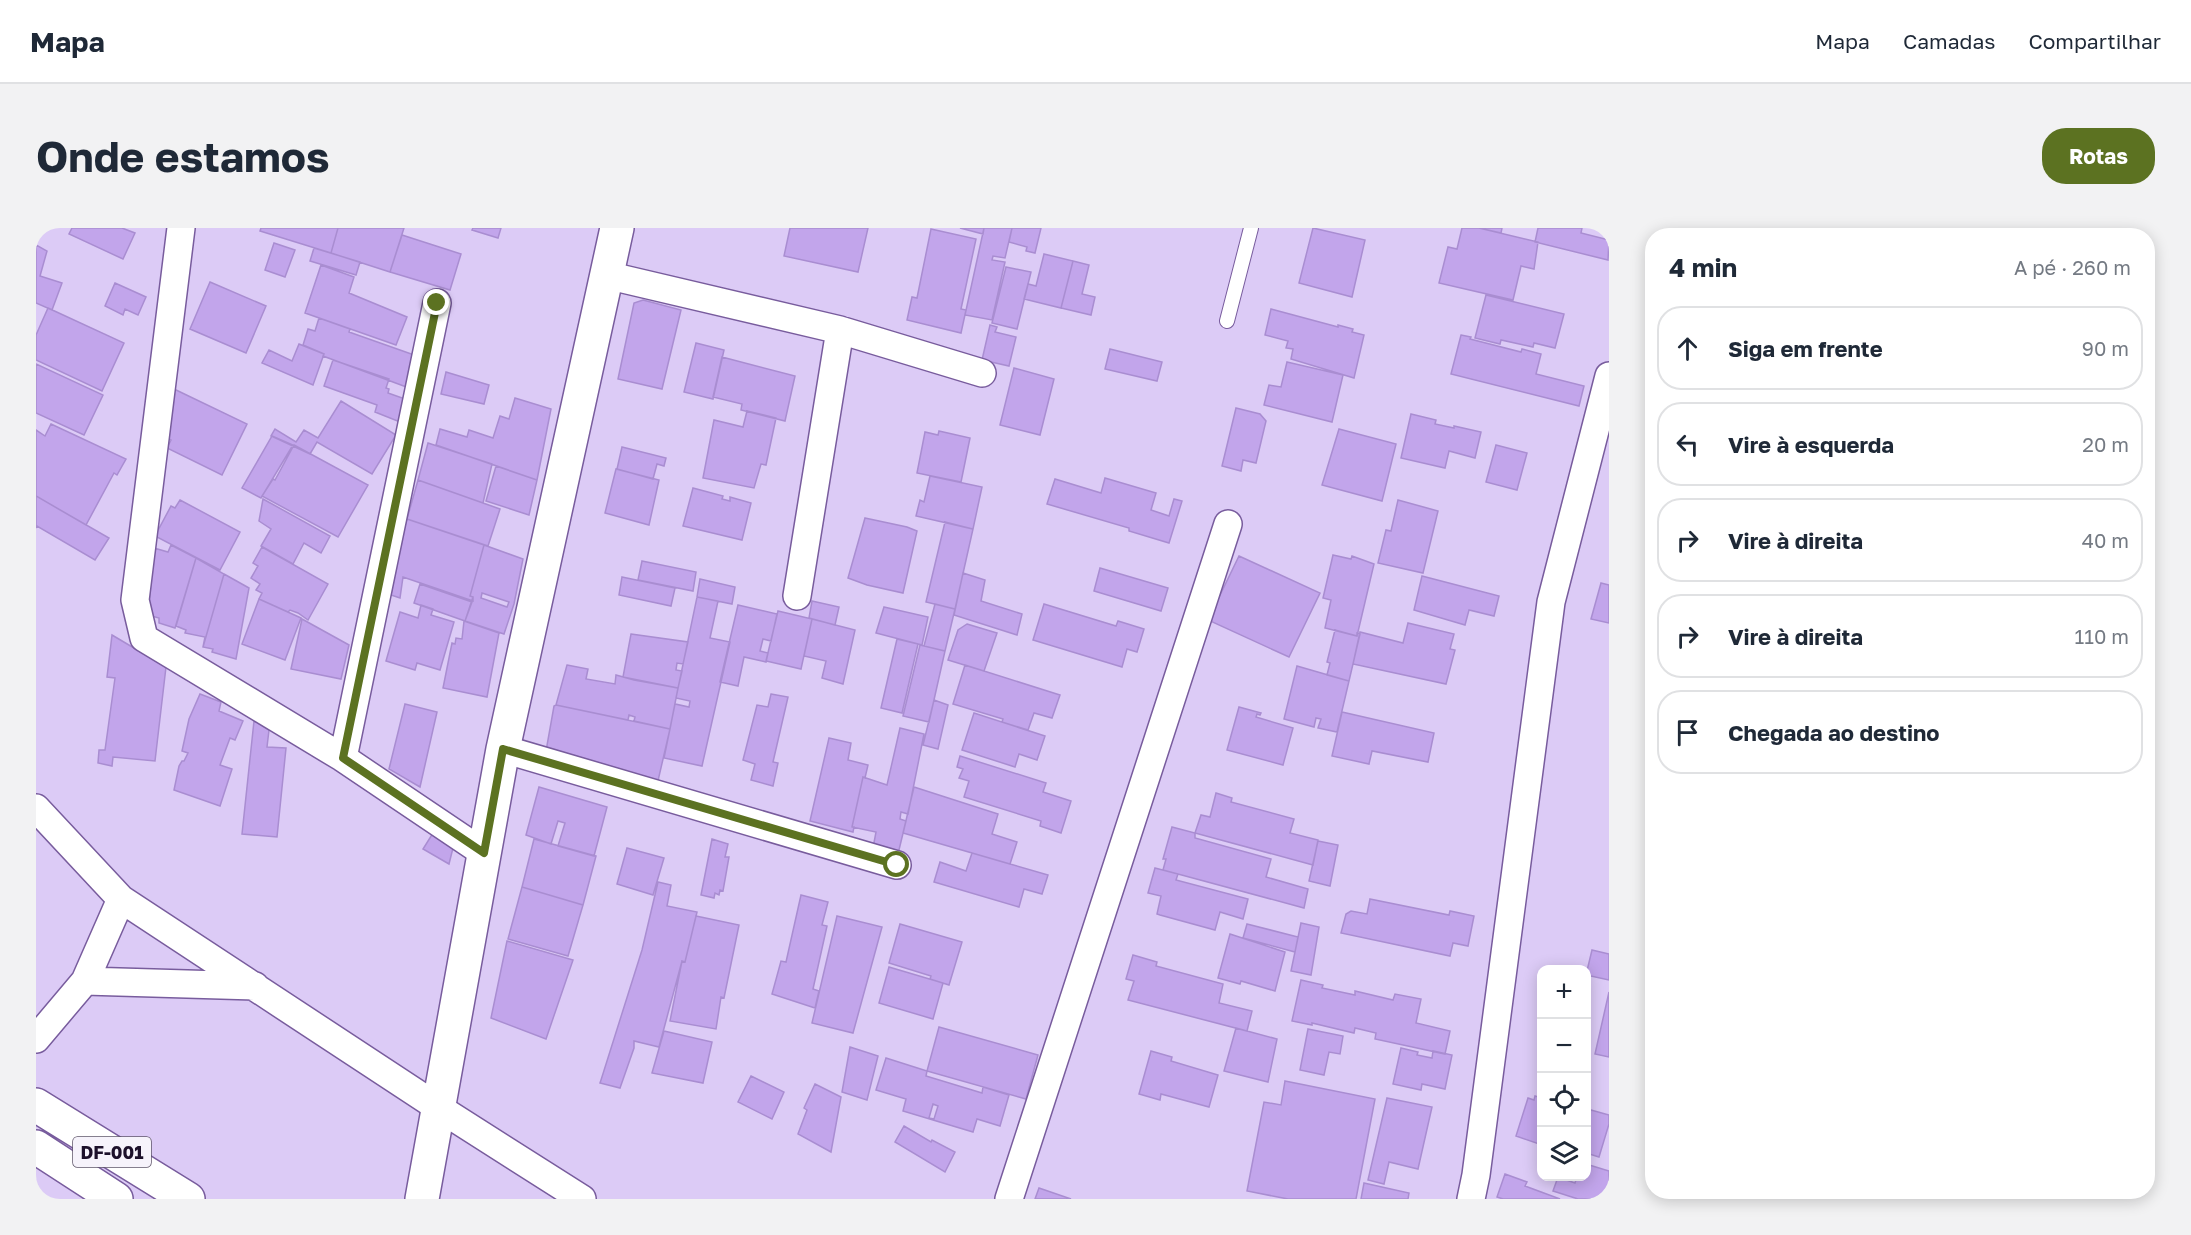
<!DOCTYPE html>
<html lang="pt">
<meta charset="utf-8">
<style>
body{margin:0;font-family:"Golos Text",sans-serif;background:#f2f2f3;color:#1f2937}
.controls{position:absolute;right:18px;bottom:18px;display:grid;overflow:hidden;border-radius:12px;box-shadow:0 3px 15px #0003}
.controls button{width:54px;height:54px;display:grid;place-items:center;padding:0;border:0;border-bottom:2px solid #e0e1e3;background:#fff;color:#1f2937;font:30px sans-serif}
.stop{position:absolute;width:18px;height:18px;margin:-14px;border:4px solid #5c7221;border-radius:50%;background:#fff}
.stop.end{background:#5c7221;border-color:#fff;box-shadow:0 2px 6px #0008}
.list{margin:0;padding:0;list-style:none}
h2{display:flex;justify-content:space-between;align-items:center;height:78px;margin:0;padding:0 24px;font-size:26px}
h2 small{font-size:20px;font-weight:400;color:#747a83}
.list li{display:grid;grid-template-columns:39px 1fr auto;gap:18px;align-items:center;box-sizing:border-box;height:84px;margin:0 12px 12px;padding:0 12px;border:2px solid #e0e1e3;border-radius:24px}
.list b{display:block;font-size:22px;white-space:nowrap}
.list em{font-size:20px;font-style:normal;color:#747a83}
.icon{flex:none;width:33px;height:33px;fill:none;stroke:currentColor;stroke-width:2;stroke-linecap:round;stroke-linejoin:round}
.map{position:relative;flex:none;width:1573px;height:971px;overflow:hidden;border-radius:24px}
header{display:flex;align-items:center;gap:36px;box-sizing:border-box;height:84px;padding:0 30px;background:#fff;border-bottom:2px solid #e0e1e3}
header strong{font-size:28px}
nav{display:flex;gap:33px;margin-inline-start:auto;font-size:21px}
.intro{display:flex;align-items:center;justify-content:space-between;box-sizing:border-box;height:144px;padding:0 36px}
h1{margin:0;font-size:42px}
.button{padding:15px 27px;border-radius:24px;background:#5c7221;color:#fff;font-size:21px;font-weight:700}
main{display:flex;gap:36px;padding:0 36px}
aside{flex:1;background:#fff;border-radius:24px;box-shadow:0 3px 15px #0003}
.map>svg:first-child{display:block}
.building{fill:#c2a5eb;stroke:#a98dd1;stroke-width:1.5;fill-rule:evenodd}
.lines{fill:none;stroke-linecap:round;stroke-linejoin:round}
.service-casing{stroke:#785c9d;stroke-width:16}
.minor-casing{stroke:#785c9d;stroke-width:30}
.tertiary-casing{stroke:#785c9d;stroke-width:36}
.trunk-casing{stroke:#785c9d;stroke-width:36}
.service{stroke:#fff;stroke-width:14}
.minor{stroke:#fff;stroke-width:27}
.tertiary{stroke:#fff;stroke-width:33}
.trunk{stroke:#fff;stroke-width:33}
.route{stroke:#5c7221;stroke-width:8}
.labels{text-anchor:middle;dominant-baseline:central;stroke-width:6;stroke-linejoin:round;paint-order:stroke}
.shield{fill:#f6f3fb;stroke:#5e5569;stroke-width:1.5}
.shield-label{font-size:18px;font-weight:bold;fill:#1d112b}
</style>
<header>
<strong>Mapa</strong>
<nav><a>Mapa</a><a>Camadas</a><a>Compartilhar</a></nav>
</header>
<div class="intro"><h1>Onde estamos</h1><a class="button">Rotas</a></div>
<main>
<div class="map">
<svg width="1573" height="971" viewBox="0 0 1573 971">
<rect width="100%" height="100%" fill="#dccbf6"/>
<path class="building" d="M 36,0 L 86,0 L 99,5 L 87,31 L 33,6 Z
M 225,0 L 302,0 L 295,25 L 224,3 Z
M 302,0 L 368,0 L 354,44 L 295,25 Z
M 437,0 L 465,0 L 462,10 L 436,2 Z
M 754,0 L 832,0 L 822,44 L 748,28 Z
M 924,0 L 948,0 L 947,6 Z
M 948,0 L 976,0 L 969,30 L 957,28 L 956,32 L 969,34 L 956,92 L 929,87 Z
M 976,0 L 1005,0 L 999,25 L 990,23 L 991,19 L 973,14 Z
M 1277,0 L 1329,12 L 1316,69 L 1263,55 Z
M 1426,0 L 1443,0 L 1502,14 L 1498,41 L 1485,38 L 1477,72 L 1403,55 L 1412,19 L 1421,21 Z
M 1443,0 L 1466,0 L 1465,5 Z
M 1502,0 L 1546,0 L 1545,5 L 1573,12 L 1572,32 L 1499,14 Z
M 895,1 L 940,11 L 925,81 L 930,82 L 925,105 L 871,92 L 876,69 L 881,70 Z
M 366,7 L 425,26 L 414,62 L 354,44 Z
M 238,15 L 259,22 L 249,49 L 229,42 Z
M 0,17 L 11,23 L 4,48 L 26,55 L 16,82 L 0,75 Z
M 278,20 L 324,34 L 320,47 L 274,33 Z
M 1008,26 L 1037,33 L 1025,80 L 988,71 L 992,56 L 1000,58 Z
M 1037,33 L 1053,37 L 1046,66 L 1059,69 L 1055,87 L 1025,80 Z
M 285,37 L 318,49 L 313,65 L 371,89 L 360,117 L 269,85 Z
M 970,39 L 995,44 L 981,101 L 956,95 Z
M 174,54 L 230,78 L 210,125 L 154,101 Z
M 79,55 L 110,69 L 102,87 L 89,81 L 87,87 L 69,78 Z
M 1450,67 L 1528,86 L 1519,120 L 1498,115 L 1497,119 L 1465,112 L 1464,116 L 1439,110 Z
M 607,72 L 645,82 L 626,161 L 582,151 L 598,75 Z
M 12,80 L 88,115 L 66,163 L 0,132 L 0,107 Z
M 1235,81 L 1302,99 L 1302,97 L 1317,101 L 1316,104 L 1328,107 L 1318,150 L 1255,131 L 1257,121 L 1250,120 L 1252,113 L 1229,107 Z
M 283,90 L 314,101 L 313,104 L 381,128 L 373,160 L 287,128 L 288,126 L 267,117 L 272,101 L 279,103 Z
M 954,97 L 961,99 L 959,104 L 980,109 L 973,138 L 946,132 Z
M 1425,107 L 1435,109 L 1434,111 L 1485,124 L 1486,121 L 1505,126 L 1500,146 L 1548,158 L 1543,178 L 1415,146 Z
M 660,115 L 688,122 L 677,171 L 648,164 Z
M 263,116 L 288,126 L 277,157 L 226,135 L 233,122 L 256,133 Z
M 1074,121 L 1126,134 L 1121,153 L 1069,141 Z
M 686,129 L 759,148 L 749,193 L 705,182 L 706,176 L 677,169 Z
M 297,132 L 353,151 L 350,160 L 353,161 L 352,165 L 369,171 L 364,194 L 339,184 L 341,177 L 288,158 Z
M 1251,134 L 1307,147 L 1296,194 L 1228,177 L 1233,157 L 1245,159 Z
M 0,136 L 67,167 L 48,207 L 0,185 Z
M 978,140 L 1018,151 L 1004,207 L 964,197 Z
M 410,144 L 453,157 L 448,176 L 405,166 Z
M 138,161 L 211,196 L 186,247 L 131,220 L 135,212 L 123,205 Z
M 479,170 L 515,181 L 501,252 L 400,217 L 404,201 L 431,209 L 433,202 L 457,210 L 464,188 L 473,191 Z
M 305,173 L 360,207 L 336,246 L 281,214 L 274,226 L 235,208 L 239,201 L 260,214 L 268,202 L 282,210 Z
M 1200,180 L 1224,186 L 1230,193 L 1220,235 L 1207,232 L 1205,243 L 1186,238 Z
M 711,183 L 740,190 L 730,237 L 725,236 L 718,260 L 667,250 L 678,192 L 707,199 Z
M 1375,186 L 1400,192 L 1399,196 L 1418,200 L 1418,198 L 1445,204 L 1439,230 L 1413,223 L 1409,240 L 1365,230 Z
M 15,196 L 90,231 L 81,247 L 78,245 L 50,297 L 0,268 L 0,202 L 9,208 Z
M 1303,201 L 1360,216 L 1346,273 L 1286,257 Z
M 903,203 L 934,210 L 925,254 L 881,245 L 889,204 L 902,207 Z
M 236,208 L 257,217 L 225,270 L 206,260 Z
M 392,215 L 456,236 L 447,275 L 382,252 Z
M 258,217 L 332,257 L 302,309 L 226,268 L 237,251 L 239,252 Z
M 1460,217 L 1491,225 L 1481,262 L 1450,254 Z
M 586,219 L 630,230 L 628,238 L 621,236 L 617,251 L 581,241 Z
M 460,238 L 501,252 L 493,287 L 450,273 Z
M 580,241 L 623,252 L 613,297 L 569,285 Z
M 894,248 L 946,259 L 937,301 L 880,288 L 884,272 L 888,274 Z
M 1069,250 L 1120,265 L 1115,282 L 1133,288 L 1138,271 L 1146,273 L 1133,315 L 1093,303 L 1093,300 L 1011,276 L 1019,251 L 1065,265 Z
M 382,252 L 464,281 L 452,318 L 371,291 Z
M 657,260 L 687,268 L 686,271 L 694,273 L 694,269 L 715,275 L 706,312 L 647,298 Z
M 0,268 L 73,310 L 59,332 L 1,298 L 0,300 Z
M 227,271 L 294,308 L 285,325 L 268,315 L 257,336 L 225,318 L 235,301 L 223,293 Z
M 144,272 L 204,304 L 184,342 L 119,308 L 135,278 L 139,280 Z
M 1362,272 L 1402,283 L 1387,345 L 1342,335 L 1350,302 L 1355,303 Z
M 829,290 L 871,299 L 881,303 L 867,365 L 831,357 L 812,350 Z
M 371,291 L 448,317 L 434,368 L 437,369 L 437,373 L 367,349 L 364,370 L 355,367 L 361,324 Z
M 909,294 L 937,301 L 919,381 L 890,374 Z
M 135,317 L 160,330 L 139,400 L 123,395 L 123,390 L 112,387 L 118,320 L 132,324 Z
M 448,317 L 487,331 L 478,376 L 468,406 L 429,393 L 437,369 L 434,368 ZM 446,365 L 473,374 L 471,379 L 445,370 Z
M 226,319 L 292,356 L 272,392 L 262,385 L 254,382 L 252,384 L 223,371 L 226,365 L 220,362 L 224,356 L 215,350 L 222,338 L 217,335 Z
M 1297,327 L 1315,331 L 1316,328 L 1338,336 L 1321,408 L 1289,400 L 1295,372 L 1287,370 Z
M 1203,328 L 1284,365 L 1253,429 L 1172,392 Z
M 160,330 L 188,346 L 167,419 L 169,409 L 149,405 L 150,402 L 140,398 Z
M 606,333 L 660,344 L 657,363 L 602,352 Z
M 1064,340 L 1132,360 L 1125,383 L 1058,363 Z
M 927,345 L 949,352 L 945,373 L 986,386 L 981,407 L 918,387 Z
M 188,346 L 213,360 L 200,431 L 176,424 L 177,421 L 167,419 Z
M 1386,348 L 1463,368 L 1458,388 L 1433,382 L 1429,397 L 1378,382 Z
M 586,349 L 639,360 L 635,378 L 583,367 Z
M 664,351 L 699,359 L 696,376 L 661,369 Z
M 1565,355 L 1573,357 L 1573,395 L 1555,391 Z
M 384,356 L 436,374 L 429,393 L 378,375 Z
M 661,369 L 682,373 L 674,410 L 694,414 L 666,538 L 628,530 L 639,476 L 653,479 L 654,473 L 640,470 Z
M 223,371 L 265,390 L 249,432 L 206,416 Z
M 776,373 L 803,379 L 799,397 L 773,390 Z
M 899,376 L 919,381 L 909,423 L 888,418 Z
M 1008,376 L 1080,398 L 1082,393 L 1108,401 L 1101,424 L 1091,421 L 1086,439 L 997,412 Z
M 385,377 L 397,381 L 395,387 L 418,394 L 404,442 L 381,435 L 379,442 L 350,433 L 364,384 L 382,390 Z
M 702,377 L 741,386 L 735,413 L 727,411 L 724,423 L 732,425 L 730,434 L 708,429 L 702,458 L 684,454 Z
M 848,379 L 892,389 L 886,417 L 840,405 Z
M 742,383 L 776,391 L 765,441 L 730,433 Z
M 266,391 L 313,417 L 305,451 L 255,441 Z
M 776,391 L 819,402 L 807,456 L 786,450 L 790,433 L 768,428 Z
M 428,393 L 463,405 L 451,469 L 407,460 L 416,415 L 419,416 L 420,410 L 426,411 Z
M 1372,395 L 1418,406 L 1414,421 L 1419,422 L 1410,456 L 1317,436 L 1324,404 L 1367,415 Z
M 931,396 L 961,405 L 948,443 L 912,432 L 922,402 Z
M 1299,402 L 1321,408 L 1321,405 L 1324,406 L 1313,453 L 1291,447 L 1294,435 L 1291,434 Z
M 595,406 L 652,414 L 647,436 L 641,435 L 640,442 L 646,443 L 642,460 L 587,449 Z
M 76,407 L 130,439 L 119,533 L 77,529 L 76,538 L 62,535 L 63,522 L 69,522 L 79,450 L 71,449 Z
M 861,411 L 882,416 L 866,485 L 845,480 Z
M 884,417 L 909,423 L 893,494 L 867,488 Z
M 531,437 L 552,441 L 550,451 L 579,456 L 580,447 L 598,452 L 642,460 L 634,501 L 598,493 L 599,489 L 593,487 L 592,492 L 520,477 Z
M 929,437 L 1024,467 L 1016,490 L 998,485 L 992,502 L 966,494 L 967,491 L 917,476 Z
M 1261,438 L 1313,453 L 1301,504 L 1282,500 L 1285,491 L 1280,490 L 1278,499 L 1248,491 Z
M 164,466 L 185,474 L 183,483 L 207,493 L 199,512 L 194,510 L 184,537 L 196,541 L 184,578 L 138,562 L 143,538 L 146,533 L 148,533 L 152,525 L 146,523 L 153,491 Z
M 735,466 L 752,469 L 737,534 L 742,535 L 737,558 L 715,552 L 719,536 L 707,532 L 721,477 L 732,479 Z
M 898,472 L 912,477 L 902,521 L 887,517 Z
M 369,476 L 401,484 L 384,559 L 353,541 Z
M 520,477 L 634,501 L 621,557 L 510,523 L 518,478 Z
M 1203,479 L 1225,485 L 1224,487 L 1221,486 L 1220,489 L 1257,500 L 1247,537 L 1191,522 Z
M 1306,484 L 1398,505 L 1392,534 L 1336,523 L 1333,536 L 1296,528 Z
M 938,485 L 1009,508 L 1001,532 L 983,526 L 979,539 L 926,522 Z
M 218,493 L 233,502 L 231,519 L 250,520 L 241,609 L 206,606 Z
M 864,500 L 888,506 L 872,586 L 865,584 L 864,591 L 870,593 L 862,626 L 837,620 L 840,604 L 816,599 L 827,549 L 851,557 Z
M 793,510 L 815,515 L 812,532 L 832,537 L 829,550 L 827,549 L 816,599 L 818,599 L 817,604 L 774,593 Z
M 924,528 L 1010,555 L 1007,564 L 1035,573 L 1025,605 L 1004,598 L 1005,593 L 928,569 L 933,553 L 923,550 L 927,541 L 921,539 Z
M 503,559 L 571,579 L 558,628 L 522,618 L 529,595 L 522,593 L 515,616 L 490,607 Z
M 878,559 L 962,586 L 956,606 L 981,614 L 974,636 L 867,605 Z
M 1180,565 L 1196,570 L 1195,574 L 1258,591 L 1254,605 L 1282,612 L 1277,637 L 1159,605 L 1165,587 L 1174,589 Z
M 1136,599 L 1159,605 L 1159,610 L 1235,631 L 1230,649 L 1272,661 L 1268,680 L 1127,642 L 1130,631 L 1127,631 Z
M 397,605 L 418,616 L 413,636 L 387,621 Z
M 498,611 L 560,628 L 547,677 L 486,659 Z
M 676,611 L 692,616 L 689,629 L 693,629 L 687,663 L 684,662 L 683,667 L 679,665 L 678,670 L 665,667 Z
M 1282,613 L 1302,617 L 1294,658 L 1273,653 Z
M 591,620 L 628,630 L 617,667 L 581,656 Z
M 936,625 L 1012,647 L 1006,666 L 988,661 L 983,679 L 898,654 L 904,634 L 930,643 Z
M 1119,640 L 1142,646 L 1140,652 L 1212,671 L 1207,691 L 1184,684 L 1179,702 L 1124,687 L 1121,686 L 1125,668 L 1112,665 Z
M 622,654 L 635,657 L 631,678 L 661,684 L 649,734 L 646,733 L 623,819 L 598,813 L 598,820 L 584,860 L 564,855 L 565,852 L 606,722 Z
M 486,659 L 547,677 L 532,728 L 472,711 Z
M 765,667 L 792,674 L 786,697 L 791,698 L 777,761 L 783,763 L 779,780 L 736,766 L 745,733 L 750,734 Z
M 1334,671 L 1413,687 L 1414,683 L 1438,688 L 1432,718 L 1417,715 L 1414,728 L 1305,705 L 1310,686 L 1315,683 L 1331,686 Z
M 660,688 L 703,697 L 688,770 L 685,769 L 680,801 L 634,793 L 646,733 L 649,734 Z
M 801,688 L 846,699 L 817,805 L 776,795 Z
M 1265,695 L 1283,699 L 1275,747 L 1255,743 Z
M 864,696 L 926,714 L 913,757 L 894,751 L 895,748 L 853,735 Z
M 1211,696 L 1262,709 L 1259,724 L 1207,710 Z
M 1194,706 L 1249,724 L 1239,763 L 1205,753 L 1204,756 L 1182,750 Z
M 471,713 L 537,732 L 510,811 L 455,790 Z
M 1556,722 L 1573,726 L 1573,752 L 1550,747 Z
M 1097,727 L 1121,734 L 1120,738 L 1187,756 L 1183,775 L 1216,783 L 1211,803 L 1092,772 L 1098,753 L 1090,751 Z
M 853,739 L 907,755 L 897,791 L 843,775 Z
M 1265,752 L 1287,757 L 1286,760 L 1319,767 L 1319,763 L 1357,772 L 1359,766 L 1385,771 L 1380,795 L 1414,803 L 1409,826 L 1339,811 L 1340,805 L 1319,800 L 1318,805 L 1276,795 L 1276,797 L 1256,793 Z
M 1573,764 L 1573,829 L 1559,826 Z
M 903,799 L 1002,827 L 990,871 L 891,843 Z
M 1200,800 L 1241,811 L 1232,854 L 1188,843 Z
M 1272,801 L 1307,808 L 1304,826 L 1293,824 L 1288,847 L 1264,842 Z
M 628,803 L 676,814 L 667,855 L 616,845 Z
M 814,819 L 842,828 L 831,872 L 806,864 Z
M 1365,820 L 1382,824 L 1381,827 L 1396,830 L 1397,823 L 1416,827 L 1409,861 L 1386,856 L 1385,862 L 1357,856 Z
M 1115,823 L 1136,829 L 1135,833 L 1182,847 L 1173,879 L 1125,866 L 1124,872 L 1103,866 Z
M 850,830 L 891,843 L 890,848 L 946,865 L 947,859 L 973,867 L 964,898 L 941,891 L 937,904 L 867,883 L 870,871 L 840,862 ZM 897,876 L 902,878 L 898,891 L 893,890 Z
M 715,848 L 748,864 L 736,891 L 702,874 Z
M 1249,853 L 1339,871 L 1320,971 L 1252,971 L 1211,963 L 1228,874 L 1245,877 Z
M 779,856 L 805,869 L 795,924 L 762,906 L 771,882 L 768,880 Z
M 1499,868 L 1506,870 L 1506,917 L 1480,908 L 1492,870 L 1498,872 Z
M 1351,870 L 1396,879 L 1382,941 L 1353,934 L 1348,956 L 1332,952 Z
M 1555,882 L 1573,887 L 1573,896 L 1563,929 L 1550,925 L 1550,885 L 1553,886 Z
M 868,898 L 895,914 L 896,912 L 919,924 L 909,944 L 859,914 Z
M 1550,936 L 1573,943 L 1573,971 L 1542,971 L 1517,963 L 1522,949 L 1539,955 L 1541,948 L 1550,948 Z
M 1469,946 L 1491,954 L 1489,958 L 1524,971 L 1467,971 L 1461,969 Z
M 1328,955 L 1373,965 L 1372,971 L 1325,971 Z
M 1003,960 L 1035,971 L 999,971 Z"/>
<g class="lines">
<g class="service-casing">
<path id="service" d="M 1191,93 L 1215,0"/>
</g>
<g class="minor-casing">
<path id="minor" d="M 145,0 L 99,372 L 108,410 L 307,530 L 448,625
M 570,47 L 804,102 L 946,145
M 761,368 L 804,102
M 467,521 L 861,637
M 307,530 L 401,75
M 0,580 L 85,671 L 403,880 L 546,971
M 49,753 L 219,758
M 0,811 L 49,753 L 85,671
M 973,971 L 1192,296
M 1435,971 L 1440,947 L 1515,374 L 1573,148"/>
</g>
<g class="tertiary-casing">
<path id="tertiary" d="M 386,971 L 467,521 L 581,0"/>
</g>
<g class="trunk-casing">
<path id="trunk" d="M 0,877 L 152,971
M 0,919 L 80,971"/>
</g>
<use href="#service" class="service"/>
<use href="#minor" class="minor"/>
<use href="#tertiary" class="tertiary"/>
<use href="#trunk" class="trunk"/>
</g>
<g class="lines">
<path class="route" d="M 401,75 L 307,530 L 448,625 L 467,521 L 861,637"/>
</g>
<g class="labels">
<rect class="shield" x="37" y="909" width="78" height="30" rx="4.5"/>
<g class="shield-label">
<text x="76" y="924">DF-001</text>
</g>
</g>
</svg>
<div class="controls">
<button>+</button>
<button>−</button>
<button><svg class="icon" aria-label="locate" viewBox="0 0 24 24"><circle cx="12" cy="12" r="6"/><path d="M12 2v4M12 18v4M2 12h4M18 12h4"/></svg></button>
<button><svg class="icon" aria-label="layers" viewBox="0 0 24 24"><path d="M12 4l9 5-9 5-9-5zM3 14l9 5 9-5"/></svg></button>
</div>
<div class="stop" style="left:861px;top:637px"></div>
<div class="stop end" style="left:401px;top:75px"></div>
</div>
<aside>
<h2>4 min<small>A pé · 260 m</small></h2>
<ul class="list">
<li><svg class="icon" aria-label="ahead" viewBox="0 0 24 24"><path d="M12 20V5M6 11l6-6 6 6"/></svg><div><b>Siga em frente</b></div><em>90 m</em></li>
<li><svg class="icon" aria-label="left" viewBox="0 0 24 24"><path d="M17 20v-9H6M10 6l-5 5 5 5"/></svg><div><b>Vire à esquerda</b></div><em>20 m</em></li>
<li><svg class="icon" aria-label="right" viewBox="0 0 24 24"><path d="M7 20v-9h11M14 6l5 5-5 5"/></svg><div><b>Vire à direita</b></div><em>40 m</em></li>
<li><svg class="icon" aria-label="right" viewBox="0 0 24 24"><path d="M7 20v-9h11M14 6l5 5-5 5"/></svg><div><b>Vire à direita</b></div><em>110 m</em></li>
<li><svg class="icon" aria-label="arrive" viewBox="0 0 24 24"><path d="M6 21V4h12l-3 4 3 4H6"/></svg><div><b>Chegada ao destino</b></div></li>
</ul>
</aside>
</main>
